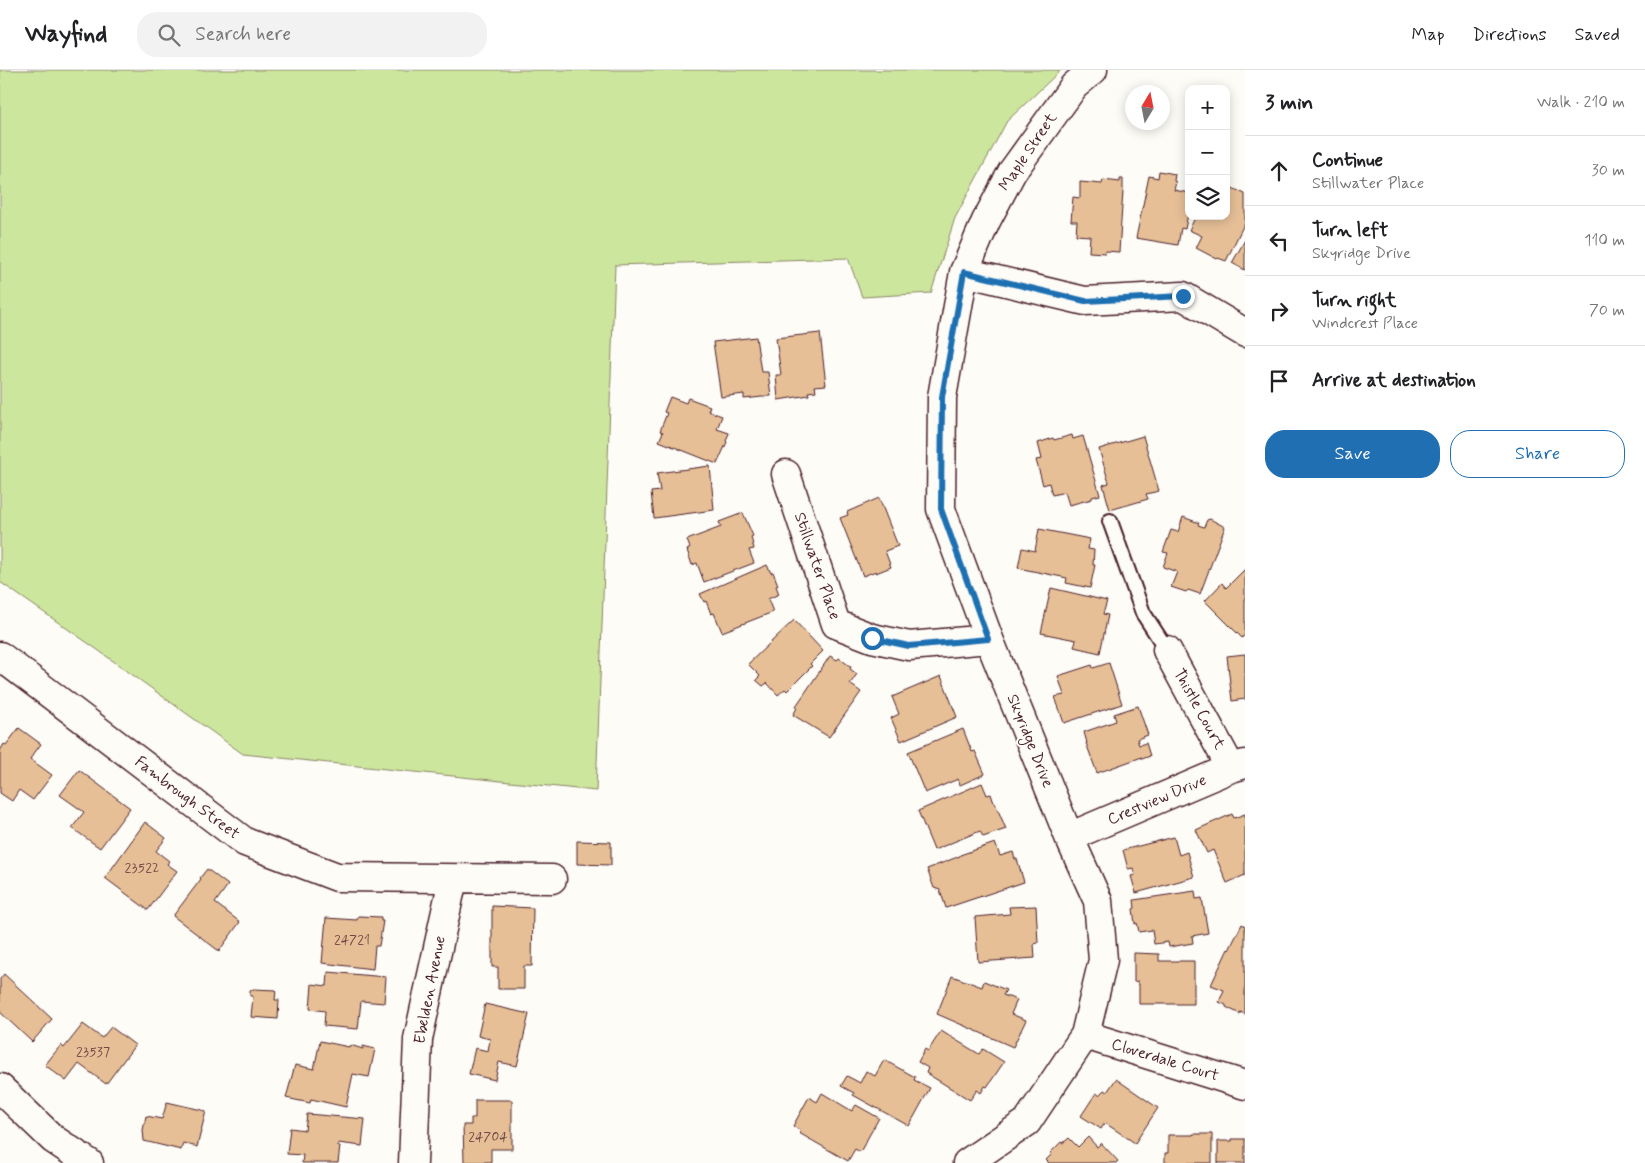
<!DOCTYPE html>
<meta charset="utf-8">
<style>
body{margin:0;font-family:Mynerve,sans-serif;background:#f2f2f2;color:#202124}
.controls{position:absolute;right:15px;top:15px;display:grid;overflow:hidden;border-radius:10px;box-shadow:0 2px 12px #0003}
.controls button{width:45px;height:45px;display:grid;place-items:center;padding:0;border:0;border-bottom:1px solid #e0e0e0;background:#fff;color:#202124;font:25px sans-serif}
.compass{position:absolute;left:1125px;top:15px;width:45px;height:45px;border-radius:50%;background:#fff;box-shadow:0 2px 12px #0003;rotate:10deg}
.stop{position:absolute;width:15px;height:15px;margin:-11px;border:4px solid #1f6fb2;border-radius:50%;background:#fff}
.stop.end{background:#1f6fb2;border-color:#fff;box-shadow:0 1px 5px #0008}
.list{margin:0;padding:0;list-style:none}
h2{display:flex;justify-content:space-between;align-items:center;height:65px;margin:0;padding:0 20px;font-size:21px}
h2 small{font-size:16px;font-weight:400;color:#757577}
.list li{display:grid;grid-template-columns:32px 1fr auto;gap:15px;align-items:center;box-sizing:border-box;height:70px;padding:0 20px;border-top:1px solid #e0e0e0}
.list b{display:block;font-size:19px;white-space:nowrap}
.list p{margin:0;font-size:16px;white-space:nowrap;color:#757577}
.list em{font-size:16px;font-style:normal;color:#757577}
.actions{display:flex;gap:10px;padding:15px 20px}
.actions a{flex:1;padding:11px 0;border:1px solid #1f6fb2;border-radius:20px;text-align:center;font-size:18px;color:#1f6fb2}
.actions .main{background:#1f6fb2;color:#fff}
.icon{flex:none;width:28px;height:28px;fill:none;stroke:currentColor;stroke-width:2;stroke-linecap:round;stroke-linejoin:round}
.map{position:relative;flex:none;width:1245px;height:1093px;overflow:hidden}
header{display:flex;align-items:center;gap:30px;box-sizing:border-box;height:70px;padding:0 25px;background:#fff;border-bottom:1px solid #e0e0e0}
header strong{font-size:24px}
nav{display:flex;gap:28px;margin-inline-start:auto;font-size:18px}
.search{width:350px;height:45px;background:#f2f2f2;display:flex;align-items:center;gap:12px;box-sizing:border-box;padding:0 18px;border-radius:20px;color:#757577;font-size:19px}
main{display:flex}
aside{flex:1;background:#fff}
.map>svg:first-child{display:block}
.green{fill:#cce79d;stroke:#8b8364}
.building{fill:#e6bf96;stroke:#4a1f2b}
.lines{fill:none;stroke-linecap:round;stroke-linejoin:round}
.lane-casing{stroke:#4a1f2b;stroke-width:18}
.street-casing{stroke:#4a1f2b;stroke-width:31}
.lane{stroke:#fdfcf7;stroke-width:14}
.street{stroke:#fdfcf7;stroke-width:28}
.route{stroke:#1f6fb2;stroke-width:6}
.labels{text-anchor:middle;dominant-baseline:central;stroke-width:4;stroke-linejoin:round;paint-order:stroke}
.number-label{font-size:14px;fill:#714746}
.street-label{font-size:16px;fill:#4a1f2b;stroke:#fdfcf7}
</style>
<header>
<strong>Wayfind</strong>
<div class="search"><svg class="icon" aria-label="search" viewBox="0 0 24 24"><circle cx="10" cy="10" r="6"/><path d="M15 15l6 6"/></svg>Search here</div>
<nav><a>Map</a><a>Directions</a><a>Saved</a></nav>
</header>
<main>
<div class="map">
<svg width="1245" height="1093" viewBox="0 0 1245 1093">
<rect width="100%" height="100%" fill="#fdfcf7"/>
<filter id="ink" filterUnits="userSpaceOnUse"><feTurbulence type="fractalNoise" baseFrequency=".02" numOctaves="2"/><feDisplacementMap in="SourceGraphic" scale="10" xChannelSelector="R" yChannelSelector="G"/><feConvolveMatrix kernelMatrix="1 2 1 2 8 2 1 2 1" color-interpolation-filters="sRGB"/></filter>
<g filter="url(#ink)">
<path class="green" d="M 0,0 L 1061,0 L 1007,51 L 955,148 L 931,223 L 862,227 L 848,188 L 615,195 L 596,721 L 243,684 L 95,578 L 0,512 Z"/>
<path class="building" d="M 1159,101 L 1175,104 L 1174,111 L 1176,112 L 1174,120 L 1189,123 L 1189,139 L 1185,159 L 1181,158 L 1178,175 L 1136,168 L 1149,106 L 1158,108 Z
M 1120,109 L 1123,109 L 1123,121 L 1119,182 L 1106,181 L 1105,183 L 1089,182 L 1090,166 L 1076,165 L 1077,151 L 1071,151 L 1073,127 L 1080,128 L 1080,112 L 1102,114 L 1103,110 L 1120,112 Z
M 1226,115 L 1245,124 L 1245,152 L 1226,191 L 1218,188 L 1217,189 L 1196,178 L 1202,166 L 1189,160 L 1196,146 L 1226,146 Z
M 1245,170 L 1245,200 L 1232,193 Z
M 820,263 L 826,315 L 815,316 L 816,321 L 808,322 L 809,325 L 778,330 L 776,305 L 781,305 L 776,268 Z
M 756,267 L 761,302 L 768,302 L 771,326 L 744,329 L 744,324 L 721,327 L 713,272 Z
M 670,327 L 686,333 L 688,328 L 710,336 L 708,341 L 722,346 L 717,359 L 729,363 L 726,371 L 727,372 L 717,394 L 659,371 L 663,362 L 660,361 L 667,343 L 664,342 Z
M 1072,365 L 1073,369 L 1083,366 L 1100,425 L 1092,427 L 1092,429 L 1069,435 L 1065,422 L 1052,425 L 1049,413 L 1043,415 L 1036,390 L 1042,389 L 1038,373 L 1053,368 L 1054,370 Z
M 1143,366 L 1159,421 L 1146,424 L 1148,429 L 1110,440 L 1103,415 L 1109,413 L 1099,379 Z
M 710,396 L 714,440 L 654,448 L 651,422 L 660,421 L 657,403 Z
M 879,428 L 898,476 L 885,481 L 891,497 L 876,503 L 876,501 L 863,506 L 840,448 L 848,445 L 847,442 Z
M 743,443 L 753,466 L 751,467 L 754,479 L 749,480 L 754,493 L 704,512 L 697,493 L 692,495 L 687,480 L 690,478 L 687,470 L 721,457 L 719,452 Z
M 1183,447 L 1199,453 L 1198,455 L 1204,457 L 1207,450 L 1210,449 L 1225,457 L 1200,524 L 1188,520 L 1186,522 L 1171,517 L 1177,502 L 1163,497 L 1168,483 L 1163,482 L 1171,460 L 1178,462 Z
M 1039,459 L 1090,469 L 1088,479 L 1094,480 L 1093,495 L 1095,495 L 1090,518 L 1066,513 L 1067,508 L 1018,498 L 1022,478 L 1035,481 Z
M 767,495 L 771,503 L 773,502 L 778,515 L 776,516 L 779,524 L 768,529 L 773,542 L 722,562 L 714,543 L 711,544 L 706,531 L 704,532 L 700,524 Z
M 1245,499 L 1245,564 L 1242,568 L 1205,531 L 1222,513 L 1226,518 Z
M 1051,518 L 1107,531 L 1103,544 L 1108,545 L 1100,583 L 1074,577 L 1076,570 L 1041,563 Z
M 794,550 L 823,581 L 810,594 L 812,596 L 787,621 L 785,619 L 778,625 L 767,613 L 763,616 L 756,610 L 760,606 L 748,594 Z
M 1245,584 L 1245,629 L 1232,631 L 1227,586 Z
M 830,586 L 837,590 L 839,588 L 851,597 L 850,599 L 857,604 L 850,614 L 861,622 L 829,667 L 793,645 L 797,638 L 796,636 Z
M 1109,593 L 1122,634 L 1064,653 L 1055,627 L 1064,625 L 1058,606 L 1092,595 L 1093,598 Z
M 941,606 L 957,647 L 901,671 L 891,648 L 899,644 L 892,627 Z
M 1138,636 L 1148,665 L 1137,669 L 1139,675 L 1146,673 L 1150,686 L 1142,689 L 1142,687 L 1097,703 L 1086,673 L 1087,673 L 1084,662 L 1116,651 L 1114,644 Z
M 19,658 L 41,674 L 30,689 L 52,705 L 33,730 L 19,720 L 12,731 L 0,723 L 0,681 L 4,674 L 6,675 Z
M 963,659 L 972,682 L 975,681 L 985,704 L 960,715 L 958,709 L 925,723 L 908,682 Z
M 79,700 L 130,738 L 100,778 L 72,758 L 84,742 L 60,725 Z
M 982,713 L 987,725 L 991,724 L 994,733 L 995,733 L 1006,759 L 983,767 L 980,761 L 934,780 L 918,741 Z
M 1232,744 L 1234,748 L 1245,744 L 1245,805 L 1227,813 L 1213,780 L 1207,783 L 1196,760 Z
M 145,752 L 166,768 L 156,781 L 169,791 L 167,794 L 177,801 L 148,840 L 105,808 Z
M 1174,767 L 1179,785 L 1187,782 L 1194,807 L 1136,823 L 1131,806 L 1135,805 L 1133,798 L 1128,799 L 1123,780 Z
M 577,771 L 611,772 L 611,795 L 577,794 Z
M 995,773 L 1000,786 L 1013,782 L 1015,789 L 1017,789 L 1024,812 L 946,838 L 940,820 L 934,818 L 927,799 L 960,786 L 960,785 Z
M 207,799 L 228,815 L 215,833 L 240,852 L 219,881 L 173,846 L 201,809 L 200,808 Z
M 1195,821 L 1196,829 L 1202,828 L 1208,863 L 1192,866 L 1193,873 L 1169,877 L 1168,872 L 1154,874 L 1152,860 L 1139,862 L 1137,853 L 1135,854 L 1133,839 L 1135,838 L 1134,830 Z
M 492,836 L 533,838 L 532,896 L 524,896 L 524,919 L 498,919 L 498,897 L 492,897 Z
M 1036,836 L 1038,873 L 1034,874 L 1035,888 L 978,892 L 975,847 L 1010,844 L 1009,837 Z
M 358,846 L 381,847 L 381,851 L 383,851 L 379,876 L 375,876 L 373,899 L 322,893 L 326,848 L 357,850 Z
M 1242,854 L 1245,856 L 1245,944 L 1240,942 L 1240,944 L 1226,937 L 1226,935 L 1219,932 L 1224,920 L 1211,915 L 1228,879 L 1229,880 Z
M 1134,883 L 1159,884 L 1159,891 L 1194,891 L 1194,934 L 1139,934 L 1139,914 L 1138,914 L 1138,911 L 1134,912 Z
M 328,902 L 386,907 L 384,933 L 361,931 L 358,959 L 324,956 L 325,941 L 310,939 L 312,914 L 327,916 Z
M 4,904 L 52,949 L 32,972 L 0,942 L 0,909 Z
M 952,906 L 982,917 L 984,911 L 1006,920 L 1003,925 L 1017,930 L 1011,944 L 1026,950 L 1013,977 L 937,944 Z
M 253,919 L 276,920 L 275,930 L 279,930 L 278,949 L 251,947 L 253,926 L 250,926 L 250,920 L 253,920 Z
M 485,934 L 529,944 L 517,996 L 499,992 L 495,1010 L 469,1004 L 475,978 L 488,981 L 490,969 L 478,966 Z
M 83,954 L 102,968 L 111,957 L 135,975 L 106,1014 L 79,994 L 66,1011 L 45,995 L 61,975 L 64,978 Z
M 941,961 L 979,984 L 983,979 L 1004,992 L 987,1017 L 985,1016 L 981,1023 L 977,1020 L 970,1030 L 926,1003 L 928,998 L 918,992 L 925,979 L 928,981 Z
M 320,971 L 349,977 L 350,975 L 363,979 L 363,976 L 375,979 L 369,1007 L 353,1004 L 346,1037 L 311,1029 L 310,1033 L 286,1028 L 295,995 L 314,999 Z
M 884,990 L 915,1007 L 914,1010 L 930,1018 L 909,1056 L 853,1025 L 854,1023 L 841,1016 L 847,1006 L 860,1013 L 866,1001 L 875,1006 Z
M 1116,1009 L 1158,1038 L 1135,1073 L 1105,1053 L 1101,1059 L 1081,1046 L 1096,1023 L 1099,1025 L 1104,1020 L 1107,1022 Z
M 822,1023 L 852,1041 L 856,1035 L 879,1048 L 860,1082 L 855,1079 L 848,1091 L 799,1063 L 801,1061 L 793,1056 L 809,1027 L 817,1032 Z
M 475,1030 L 512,1030 L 512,1079 L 491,1079 L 491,1092 L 464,1092 L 463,1055 L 471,1055 L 471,1048 L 475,1048 Z
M 167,1032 L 206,1041 L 197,1077 L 183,1073 L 181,1080 L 144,1071 L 143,1060 L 146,1046 L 162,1049 Z
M 307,1044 L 365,1049 L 362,1076 L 338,1073 L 338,1076 L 340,1076 L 338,1093 L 302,1093 L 303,1085 L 287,1084 L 290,1058 L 305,1060 Z
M 1193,1064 L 1212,1064 L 1212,1093 L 1165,1093 L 1165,1083 L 1168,1083 L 1168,1065 L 1193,1065 Z
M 1088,1067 L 1097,1077 L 1101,1073 L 1118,1091 L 1116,1093 L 1049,1093 L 1046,1090 L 1052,1084 L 1050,1083 L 1061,1072 L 1063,1073 L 1069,1068 L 1078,1077 Z
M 1232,1069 L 1245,1069 L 1245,1093 L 1218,1093 L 1218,1071 L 1232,1071 Z"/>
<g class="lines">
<g class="lane-casing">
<path id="lane" d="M 1110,451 L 1143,543 L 1167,580"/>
</g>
<g class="street-casing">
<path id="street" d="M 964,202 L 1085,231 L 1183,226 L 1245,263
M 786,404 L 836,554 L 872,568 L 909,576 L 989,569
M 1167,580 L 1231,698
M 0,586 L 245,772 L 337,807 L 552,809
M 1069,767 L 1231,698 L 1245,694
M 1085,965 L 1245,1015
M 0,1018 L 53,1069 L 89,1093
M 413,1093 L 418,969 L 453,809
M 967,1093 L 1027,1052 L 1085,965 L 1103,890 L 1098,831 L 1069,767 L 989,569 L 941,439 L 942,327 L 964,202 L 986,151 L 1012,102 L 1074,16 L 1093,0"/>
</g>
<use href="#lane" class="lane"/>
<use href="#street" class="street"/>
</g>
</g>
<g class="lines" filter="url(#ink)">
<path class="route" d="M 872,568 L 909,576 L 988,569 L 941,439 L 942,327 L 964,202 L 1085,231 L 1183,226"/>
</g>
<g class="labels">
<g class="number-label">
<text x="142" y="798">23522</text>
<text x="352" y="870">24721</text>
<text x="93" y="982">23537</text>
<text x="488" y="1067">24704</text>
</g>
<g class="street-label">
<text transform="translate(1028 82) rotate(-56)">Maple Street</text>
<text transform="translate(817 496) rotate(71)">Stillwater Place</text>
<text transform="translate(1199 639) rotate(61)">Thistle Court</text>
<text transform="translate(1030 671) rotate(68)">Skyridge Drive</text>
<text transform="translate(187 728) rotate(37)">Fambrough Street</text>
<text transform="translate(1157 730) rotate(-23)">Crestview Drive</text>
<text transform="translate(430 920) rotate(-79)">Ebelden Avenue</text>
<text transform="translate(1165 990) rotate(17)">Cloverdale Court</text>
</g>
</g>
</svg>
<div class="controls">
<button>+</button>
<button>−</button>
<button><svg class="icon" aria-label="layers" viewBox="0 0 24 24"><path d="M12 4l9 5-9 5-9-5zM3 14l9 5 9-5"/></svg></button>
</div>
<svg class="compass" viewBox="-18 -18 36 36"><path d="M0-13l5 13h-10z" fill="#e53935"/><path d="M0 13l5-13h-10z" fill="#757577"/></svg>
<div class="stop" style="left:872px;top:568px"></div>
<div class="stop end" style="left:1183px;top:226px"></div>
</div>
<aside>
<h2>3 min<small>Walk · 210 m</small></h2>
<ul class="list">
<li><svg class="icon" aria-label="ahead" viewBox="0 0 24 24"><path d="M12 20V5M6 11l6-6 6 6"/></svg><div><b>Continue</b><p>Stillwater Place</p></div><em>30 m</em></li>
<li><svg class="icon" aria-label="left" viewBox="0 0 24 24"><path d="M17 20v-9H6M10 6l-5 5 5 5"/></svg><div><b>Turn left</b><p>Skyridge Drive</p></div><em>110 m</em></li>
<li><svg class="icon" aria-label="right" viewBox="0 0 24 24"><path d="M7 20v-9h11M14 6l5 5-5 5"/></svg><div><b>Turn right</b><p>Windcrest Place</p></div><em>70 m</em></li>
<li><svg class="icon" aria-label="arrive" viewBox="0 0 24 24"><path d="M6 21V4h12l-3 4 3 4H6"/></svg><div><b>Arrive at destination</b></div></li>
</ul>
<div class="actions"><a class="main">Save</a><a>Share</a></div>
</aside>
</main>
